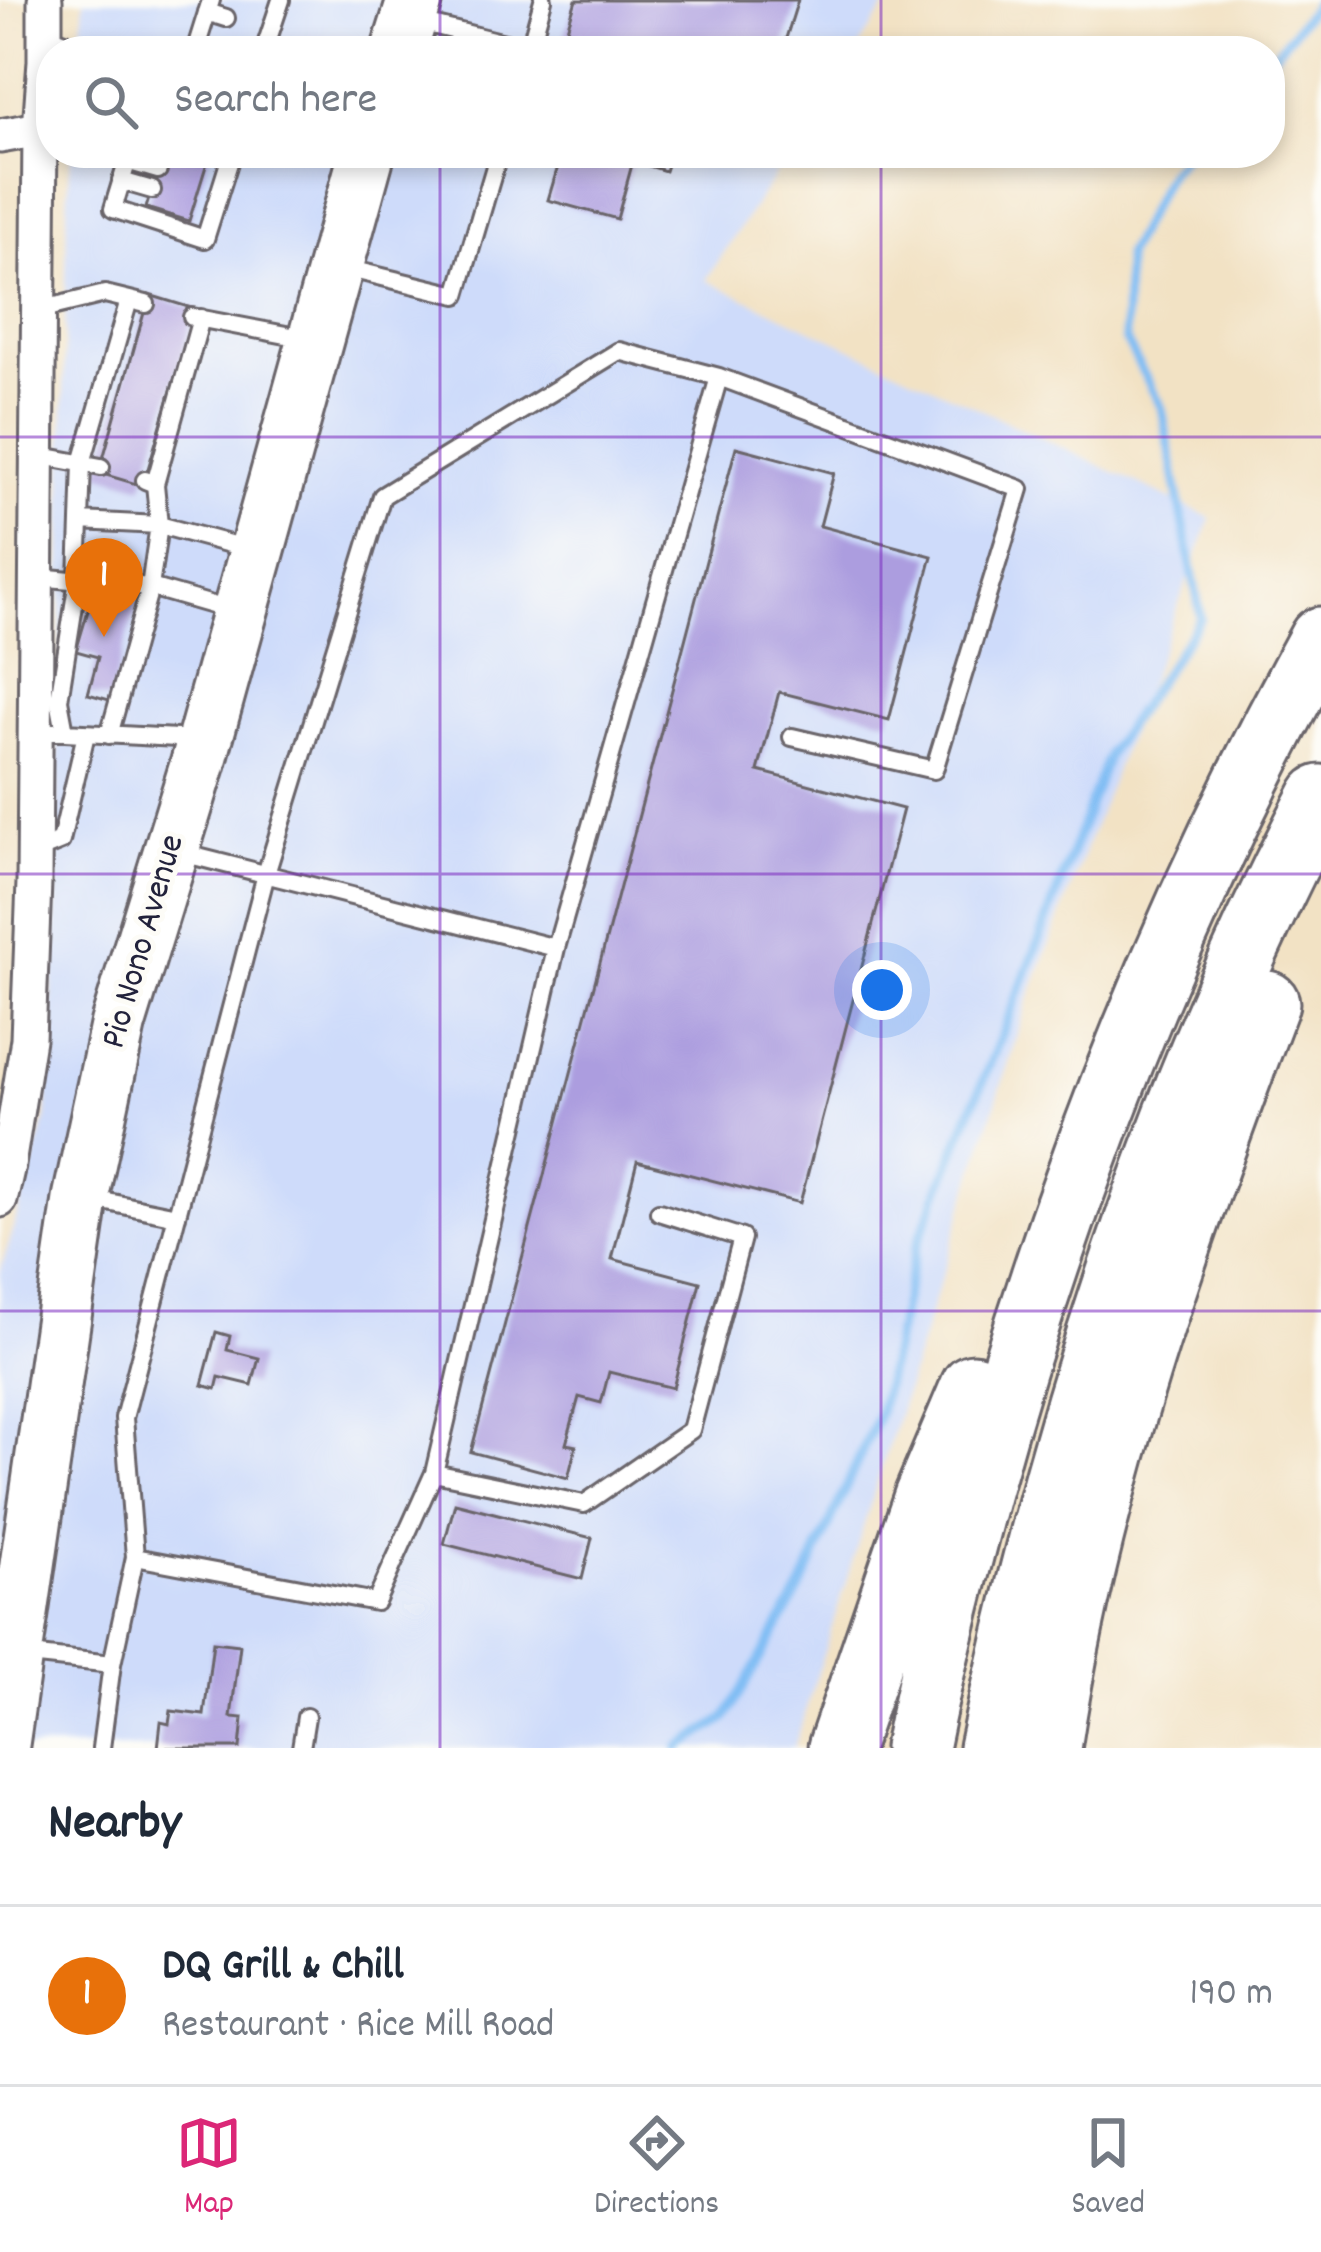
<!DOCTYPE html>
<meta charset="utf-8">
<style>
body{margin:0;font-family:Dekko,sans-serif;background:#f2f2f3;color:#1f2937}
.you{position:absolute;left:882px;top:990px;width:42px;height:42px;margin:-30px;border:9px solid #fff;border-radius:50%;background:#1a73e8;box-shadow:0 0 0 18px #1a73e833}
.badge{display:grid;place-items:center;width:78px;height:78px;border-radius:50%;background:#db2777;color:#fff;font-size:39px;font-weight:700}
.pin{position:absolute;translate:-50% -99px;filter:drop-shadow(0 3px 6px #0008)}
.pin::after{content:'';position:absolute;top:63px;width:42px;height:36px;background:inherit;clip-path:polygon(0 0,100% 0,50% 100%)}
.list{margin:0;padding:0;list-style:none}
h2{display:flex;justify-content:space-between;align-items:center;height:156px;margin:0;padding:0 48px;font-size:51px}
h2 small{font-size:39px;font-weight:400;color:#747a83}
.list li{display:grid;grid-template-columns:78px 1fr auto;gap:36px;align-items:center;box-sizing:border-box;height:180px;padding:0 48px;border-top:3px solid #e0e1e3}
.list b{display:block;font-size:45px;white-space:nowrap}
.list p{margin:0;font-size:39px;white-space:nowrap;color:#747a83}
.list em{font-size:39px;font-style:normal;color:#747a83}
.icon{flex:none;width:66px;height:66px;fill:none;stroke:currentColor;stroke-width:2;stroke-linecap:round;stroke-linejoin:round}
.map{position:relative;flex:none;width:1321px;height:1748px;overflow:hidden}
.search{position:absolute;background:#fff;box-shadow:0 6px 18px #0003;left:36px;right:36px;top:36px;height:132px;display:flex;align-items:center;gap:30px;box-sizing:border-box;padding:0 42px;border-radius:48px;color:#747a83;font-size:45px}
.sheet{height:336px;background:#fff}
nav{display:flex;justify-content:space-around;align-items:center;box-sizing:border-box;height:168px;border-top:3px solid #e0e1e3;background:#fff;font-size:33px;color:#747a83}
nav a{display:grid;justify-items:center;gap:6px}
nav .on{color:#db2777}
.map>svg:first-child{display:block}
.built{fill:#cedbfa}
.lines{fill:none;stroke-linecap:round;stroke-linejoin:round}
.stream{stroke:#81bef4;stroke-width:9}
.building{fill:#ac9ddf}
.service-casing{stroke:#6b656b;stroke-width:22}
.minor-casing{stroke:#6b656b;stroke-width:39}
.primary-casing{stroke:#6b656b;stroke-width:60}
.motorway-casing{stroke:#6b656b;stroke-width:69}
.service{stroke:#fff;stroke-width:16}
.minor{stroke:#fff;stroke-width:33}
.primary{stroke:#fff;stroke-width:54}
.motorway{stroke:#fff;stroke-width:63}
.grid{fill:none;stroke:#7b2cbf;stroke-width:3;stroke-opacity:0.55}
.labels{text-anchor:middle;dominant-baseline:central;stroke-width:10;stroke-linejoin:round;paint-order:stroke}
.street-label{font-size:36px;fill:#22223b;stroke:#fdfcf7}
</style>
<div class="map">
<svg width="1321" height="1748" viewBox="0 0 1321 1748">
<rect width="100%" height="100%" fill="#fdfcf7"/>
<filter id="ink" filterUnits="userSpaceOnUse"><feTurbulence type="fractalNoise" baseFrequency=".00833" numOctaves="2"/><feDisplacementMap in="SourceGraphic" scale="24" xChannelSelector="R" yChannelSelector="G"/><feConvolveMatrix kernelMatrix="1 2 1 2 8 2 1 2 1" color-interpolation-filters="sRGB"/></filter>
<filter id="wash" filterUnits="userSpaceOnUse"><feTurbulence type="fractalNoise" baseFrequency=".004" numOctaves="4" result="noise"/><feDisplacementMap in="SourceGraphic" scale="48" xChannelSelector="R" yChannelSelector="G"/><feGaussianBlur stdDeviation="2.7" result="paint"/><feColorMatrix in="noise" values="0 0 0 0 0 0 0 0 0 0 0 0 0 0 0 0 0 1.4 0 .05"/><feComposite in="paint" operator="in"/></filter>
<g filter="url(#wash)">
<rect width="100%" height="100%" fill="#f2e2c4"/>
<path class="built" d="M 84,0 L 890,0 L 856,51 L 80,51 Z
M 71,153 L 789,153 L 706,280 L 1211,518 L 1027,1003 L 794,1748 L 0,1748 L 0,1272 L 46,1118 L 55,925 L 67,209 Z"/>
<g class="lines">
<path class="stream" d="M 1270,60 L 1318,0
M 679,1748 L 726,1718 L 802,1586 L 879,1413 L 916,1247 L 1036,949 L 1109,752 L 1201,618 L 1162,408 L 1125,339 L 1126,255 L 1169,172 L 1186,153"/>
</g>
<g id="blocks">
<path class="building" d="M 576,0 L 798,0 L 782,51 L 560,51 Z
M 163,153 L 210,153 L 189,221 L 146,208 Z
M 562,153 L 671,153 L 665,171 L 633,161 L 617,219 L 548,200 Z
M 149,295 L 195,309 L 143,486 L 99,473 Z
M 736,447 L 834,473 L 820,526 L 932,556 L 889,720 L 779,692 L 758,771 L 903,809 L 800,1203 L 637,1161 L 612,1259 L 700,1282 L 673,1388 L 609,1372 L 601,1403 L 579,1397 L 566,1444 L 576,1446 L 568,1478 L 471,1452 Z
M 95,587 L 138,600 L 109,700 L 88,694 L 98,657 L 76,651 Z
M 216,1332 L 230,1336 L 227,1350 L 259,1358 L 252,1385 L 219,1377 L 216,1389 L 202,1385 Z
M 455,1503 L 592,1538 L 582,1579 L 444,1544 Z
M 213,1642 L 240,1645 L 231,1717 L 243,1718 L 240,1748 L 158,1748 L 161,1722 L 169,1724 L 171,1711 L 204,1715 Z"/>
</g>
</g>
<g filter="url(#ink)">
<use href="#blocks" fill-opacity="0" stroke="#6b656b" stroke-width="3"/>
<g class="lines">
<g class="service-casing">
<path id="service" d="M 207,12 L 226,18
M 416,21 L 529,49
M 46,35 L 91,51
M 195,51 L 211,0
M 264,51 L 281,0
M 529,51 L 543,0
M 130,153 L 113,209 L 205,239 L 232,153
M 127,161 L 158,170
M 121,181 L 152,190
M 341,267 L 457,295 L 499,153
M 39,310 L 105,294 L 146,304
M 192,317 L 307,339
M 37,455 L 101,467
M 145,480 L 155,484 L 201,318
M 155,484 L 159,525 L 252,550
M 80,521 L 159,525 L 150,587 L 233,611
M 37,577 L 150,587 L 109,735
M 35,732 L 65,732 L 59,700 L 78,580 L 82,463 L 129,300
M 65,732 L 196,739
M 34,852 L 61,841 L 86,734
M 178,852 L 556,948
M 88,1198 L 177,1216
M 434,1473 L 556,948 L 719,377 L 1020,489 L 934,770 L 792,737
M 135,1557 L 124,1418 L 266,874 L 382,496 L 619,351 L 719,377
M 19,1654 L 112,1664
M 101,1748 L 112,1664 L 135,1557 L 376,1602 L 434,1473 L 584,1504 L 691,1430 L 742,1238 L 659,1212
M 301,1748 L 306,1717"/>
</g>
<g class="minor-casing">
<path id="minor" d="M 0,136 L 40,129
M 0,1200 L 8,1165 L 28,1039 L 34,882 L 40,129 L 45,61 L 45,0"/>
</g>
<g class="primary-casing">
<path id="primary" d="M 399,51 L 415,0
M 1,1748 L 81,1196 L 118,1024 L 198,764 L 367,153"/>
</g>
<g class="motorway-casing">
<path id="motorway" d="M 840,1748 L 926,1497 L 973,1386
M 916,1748 C 933,1662 955,1576 978,1491 C 1059,1195 1173,908 1321,639
M 991,1748 C 1060,1420 1164,1094 1321,797
M 1049,1748 C 1087,1492 1176,1244 1267,1003"/>
</g>
<use href="#service" class="service"/>
<use href="#minor" class="minor"/>
<use href="#primary" class="primary"/>
<use href="#motorway" class="motorway"/>
</g>
</g>
<path class="grid" d="M 440,0 L 440,51M 881,0 L 881,51M 440,153 L 440,1748M 881,153 L 881,1748M 0,437 L 1321,437M 0,874 L 1321,874M 0,1311 L 1321,1311"/>
<g class="labels">
<g class="street-label">
<text transform="translate(145 942) rotate(-74)">Pio Nono Avenue</text>
</g>
</g>
</svg>
<div class="you"></div>
<div class="pin badge" style="left:104px;top:637px;background:#e8710a">1</div>
<div class="search"><svg class="icon" aria-label="search" viewBox="0 0 24 24"><circle cx="10" cy="10" r="6"/><path d="M15 15l6 6"/></svg>Search here</div>
</div>
<section class="sheet">
<h2>Nearby<small></small></h2>
<ul class="list">
<li><span class="badge" style="background:#e8710a">1</span><div><b>DQ Grill &amp; Chill</b><p>Restaurant · Rice Mill Road</p></div><em>190 m</em></li>
</ul>
</section>
<nav>
<a class="on"><svg class="icon" aria-label="map" viewBox="0 0 24 24"><path d="M3 6l6-2 6 2 6-2v14l-6 2-6-2-6 2zM9 4v14M15 6v14"/></svg>Map</a>
<a><svg class="icon" aria-label="directions" viewBox="0 0 24 24"><path d="M12 3l9 9-9 9-9-9zM9 14v-3h6M13 9l2 2-2 2"/></svg>Directions</a>
<a><svg class="icon" aria-label="saved" viewBox="0 0 24 24"><path d="M7 4h10v16l-5-4-5 4z"/></svg>Saved</a>
</nav>
